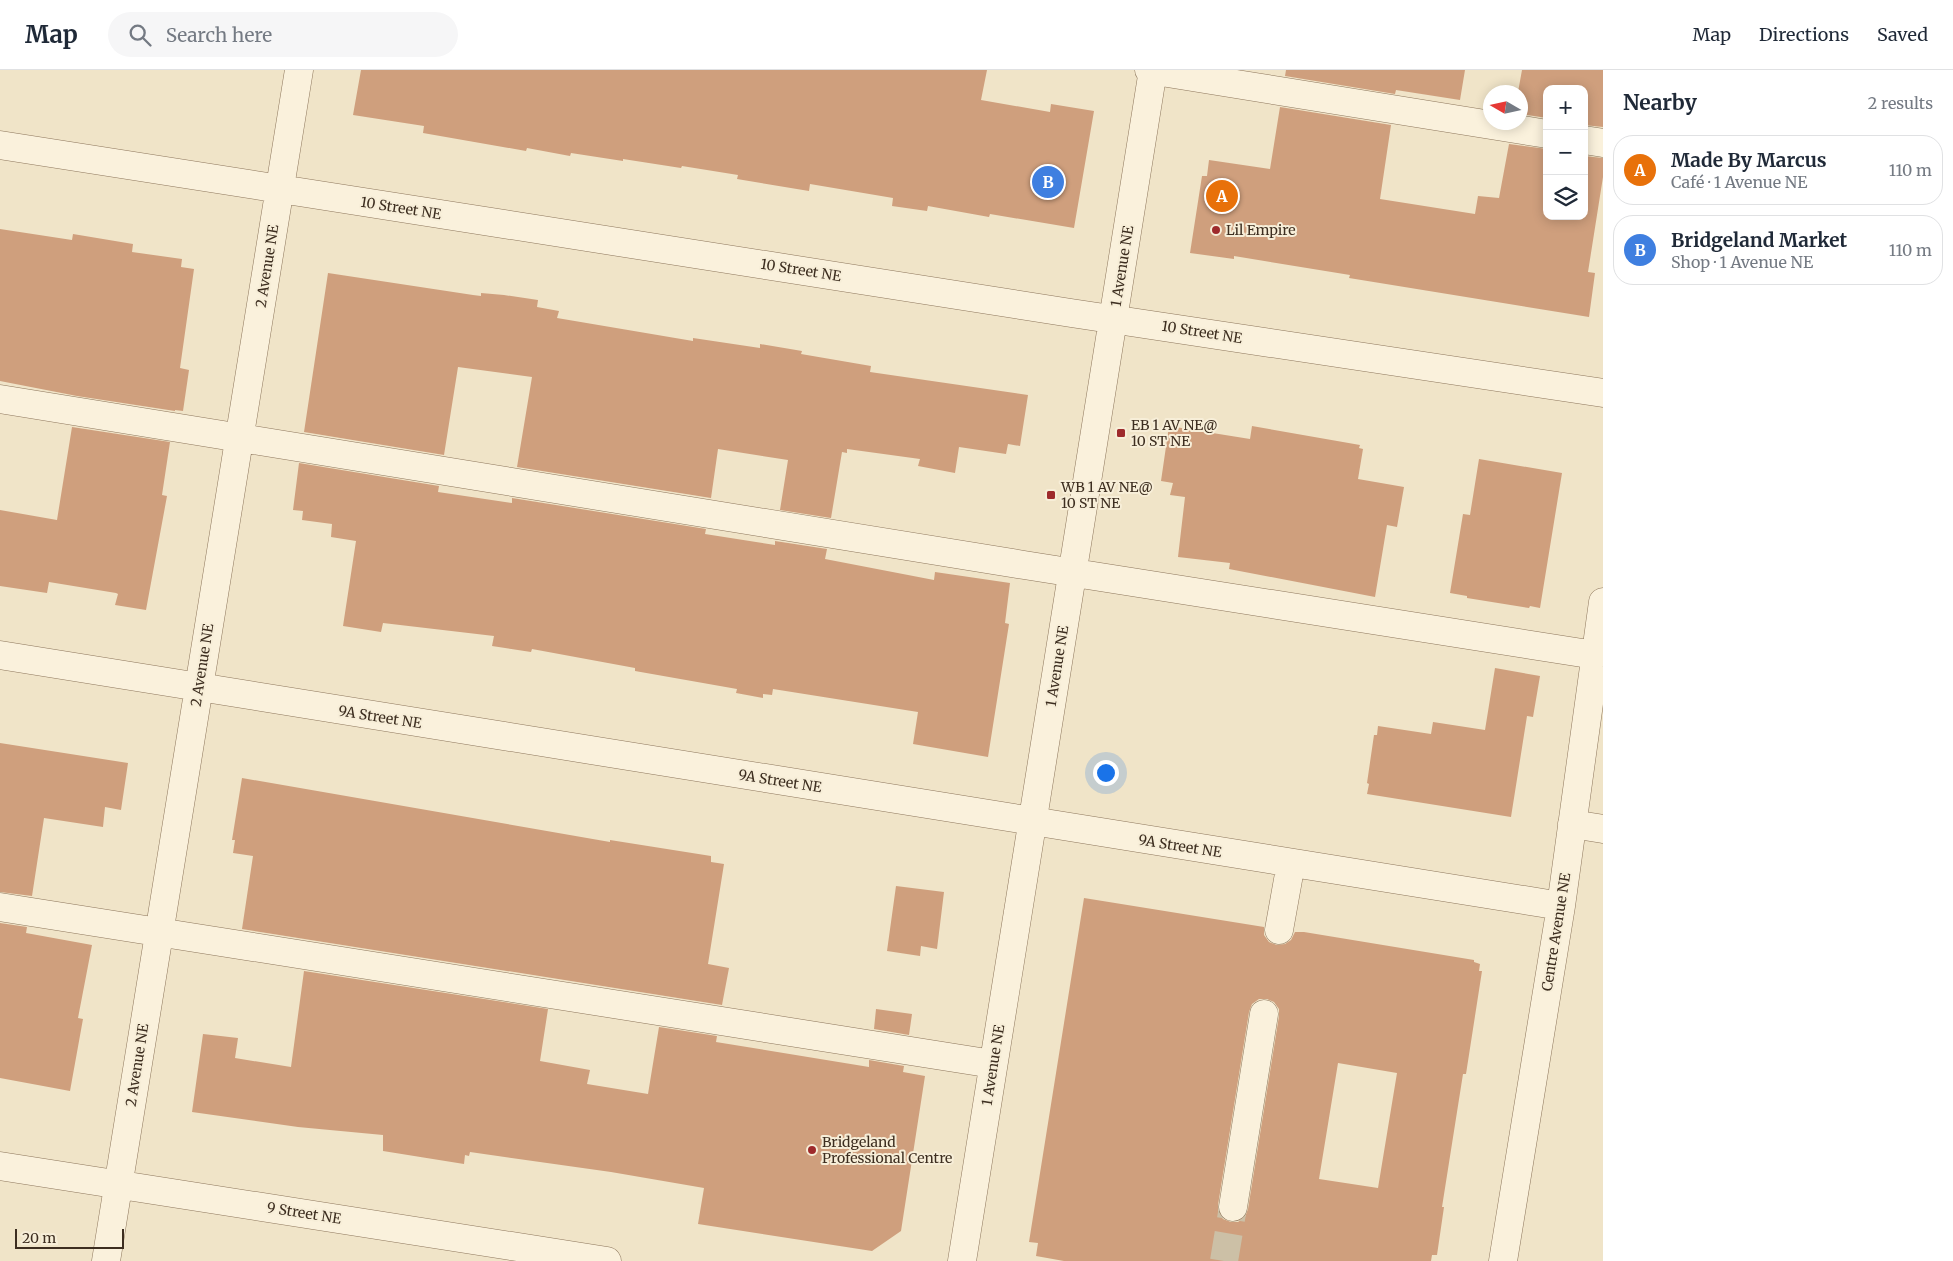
<!DOCTYPE html>
<meta charset="utf-8">
<style>
body{margin:0;font-family:Merriweather,serif;background:#f6f6f7;color:#1f2937}
.controls{position:absolute;right:15px;top:15px;display:grid;overflow:hidden;border-radius:10px;box-shadow:0 2px 12px #0003}
.controls button{width:45px;height:45px;display:grid;place-items:center;padding:0;border:0;border-bottom:1px solid #e0e1e3;background:#fff;color:#1f2937;font:25px sans-serif}
.compass{position:absolute;left:1483px;top:15px;width:45px;height:45px;border-radius:50%;background:#fff;box-shadow:0 2px 12px #0003;rotate:279deg}
.scale{position:absolute;left:15px;bottom:12px;width:109px;box-sizing:border-box;padding-left:5px;border:2px solid #3d2e20;border-top:0;font-size:14px;line-height:18px;white-space:nowrap;color:#3d2e20;-webkit-text-stroke:4px #f7eed8;paint-order:stroke}
.you{position:absolute;left:1105px;top:702px;width:18px;height:18px;margin:-12px;border:4px solid #fff;border-radius:50%;background:#1a73e8;box-shadow:0 0 0 8px #1a73e833}
.badge{display:grid;place-items:center;width:32px;height:32px;border-radius:50%;background:#1a73e8;color:#fff;font-size:16px;font-weight:700}
.pin{position:absolute;translate:-50% -50%;border:2px solid #fff;box-shadow:0 1px 5px #0006}
.list{margin:0;padding:0;list-style:none}
h2{display:flex;justify-content:space-between;align-items:center;height:65px;margin:0;padding:0 20px;font-size:21px}
h2 small{font-size:16px;font-weight:400;color:#747a83}
.list li{display:grid;grid-template-columns:32px 1fr auto;gap:15px;align-items:center;box-sizing:border-box;height:70px;margin:0 10px 10px;padding:0 10px;border:1px solid #e0e1e3;border-radius:20px}
.list b{display:block;font-size:19px;white-space:nowrap}
.list p{margin:0;font-size:16px;white-space:nowrap;color:#747a83}
.list em{font-size:16px;font-style:normal;color:#747a83}
.icon{flex:none;width:28px;height:28px;fill:none;stroke:currentColor;stroke-width:2;stroke-linecap:round;stroke-linejoin:round}
.map{position:relative;flex:none;width:1603px;height:1191px;overflow:hidden}
header{display:flex;align-items:center;gap:30px;box-sizing:border-box;height:70px;padding:0 25px;background:#fff;border-bottom:1px solid #e0e1e3}
header strong{font-size:24px}
nav{display:flex;gap:28px;margin-inline-start:auto;font-size:18px}
.search{width:350px;height:45px;background:#f6f6f7;display:flex;align-items:center;gap:12px;box-sizing:border-box;padding:0 18px;border-radius:28px;color:#747a83;font-size:19px}
main{display:flex}
aside{flex:1;background:#fff}
.map>svg:first-child{display:block}
.building{fill:#cf9f7d;fill-rule:evenodd}
.lines{fill:none;stroke-linecap:round;stroke-linejoin:round}
.minor-tunnel{stroke:#ccc0a6;stroke-width:28;stroke-dasharray:28 14;stroke-linecap:butt}
.minor-casing{stroke:#8d765c;stroke-width:29}
.minor{stroke:#faf1dc;stroke-width:28}
.poi-dot{fill:#9e2a2b;stroke:#f7eed8;stroke-width:2}
.labels{text-anchor:middle;dominant-baseline:central;stroke-width:4;stroke-linejoin:round;paint-order:stroke}
.street-label{font-size:14px;fill:#3d2e20;stroke:#f7eed8}
.poi-label{font-size:14px;fill:#3d2e20;stroke:#f7eed8;text-anchor:start}
</style>
<header>
<strong>Map</strong>
<div class="search"><svg class="icon" aria-label="search" viewBox="0 0 24 24"><circle cx="10" cy="10" r="6"/><path d="M15 15l6 6"/></svg>Search here</div>
<nav><a>Map</a><a>Directions</a><a>Saved</a></nav>
</header>
<main>
<div class="map">
<svg width="1603" height="1191" viewBox="0 0 1603 1191">
<rect width="100%" height="100%" fill="#f0e4c8"/>
<path class="building" d="M 361,0 L 987,0 L 981,30 L 1050,42 L 1051,34 L 1094,41 L 1074,158 L 990,144 L 989,147 L 928,136 L 927,141 L 892,136 L 893,128 L 810,114 L 809,121 L 737,109 L 738,105 L 682,96 L 681,98 L 623,89 L 623,91 L 571,83 L 570,86 L 527,78 L 526,81 L 423,63 L 424,56 L 353,45 Z
M 1286,0 L 1465,0 L 1460,30 L 1396,20 L 1395,24 L 1285,6 Z
M 1522,0 L 1603,0 L 1603,57 L 1584,55 L 1584,19 L 1547,19 L 1547,48 L 1520,44 L 1520,22 L 1518,22 Z
M 1280,37 L 1391,55 L 1380,129 L 1475,144 L 1478,126 L 1499,128 L 1509,74 L 1547,79 L 1547,146 L 1584,146 L 1584,86 L 1603,88 L 1603,107 L 1588,202 L 1595,203 L 1589,247 L 1349,208 L 1350,205 L 1234,186 L 1234,189 L 1190,183 L 1202,106 L 1207,106 L 1209,90 L 1270,99 Z
M 0,159 L 72,170 L 73,164 L 133,174 L 132,182 L 182,189 L 181,197 L 194,199 L 180,298 L 189,300 L 183,341 L 175,340 L 175,341 L 77,326 L 0,311 Z
M 328,203 L 473,225 L 481,226 L 481,223 L 504,225 L 538,230 L 537,237 L 559,241 L 557,248 L 693,271 L 693,268 L 760,278 L 760,274 L 802,281 L 801,284 L 871,296 L 870,302 L 1028,325 L 1020,376 L 1008,374 L 1006,384 L 959,377 L 955,403 L 918,396 L 920,389 L 847,379 L 847,383 L 842,382 L 831,448 L 780,440 L 788,390 L 718,379 L 711,428 L 517,397 L 532,307 L 458,297 L 444,385 L 304,362 Z
M 1169,356 L 1250,369 L 1252,356 L 1360,375 L 1359,378 L 1363,379 L 1358,409 L 1404,417 L 1397,457 L 1387,455 L 1375,527 L 1229,499 L 1230,493 L 1178,487 L 1185,427 L 1170,425 L 1173,413 L 1161,411 Z
M 72,357 L 170,372 L 162,425 L 167,426 L 146,540 L 115,535 L 118,524 L 116,523 L 49,512 L 47,523 L 0,516 L 0,440 L 57,450 Z
M 1479,389 L 1562,403 L 1540,538 L 1530,536 L 1529,538 L 1467,528 L 1467,526 L 1450,523 L 1463,444 L 1470,445 Z
M 299,393 L 439,416 L 438,422 L 512,433 L 512,428 L 706,459 L 705,464 L 775,475 L 775,471 L 827,479 L 825,489 L 934,510 L 935,502 L 1010,513 L 1005,553 L 1009,554 L 988,687 L 913,674 L 918,642 L 773,619 L 772,625 L 763,624 L 763,628 L 736,623 L 737,619 L 635,601 L 635,598 L 532,579 L 531,582 L 492,576 L 494,566 L 383,553 L 381,562 L 343,556 L 356,471 L 331,467 L 332,454 L 302,450 L 303,441 L 293,440 Z
M 1495,598 L 1540,606 L 1533,647 L 1527,646 L 1511,747 L 1367,724 L 1369,714 L 1367,713 L 1374,665 L 1377,665 L 1378,656 L 1431,664 L 1433,652 L 1485,660 Z
M 0,673 L 128,693 L 121,740 L 105,737 L 103,757 L 44,748 L 32,826 L 0,822 Z
M 242,708 L 610,772 L 610,770 L 711,786 L 711,792 L 724,794 L 708,894 L 729,898 L 722,935 L 242,859 L 253,786 L 233,783 L 235,770 L 232,770 Z
M 896,816 L 944,822 L 937,879 L 921,876 L 920,886 L 887,881 Z
M 1084,828 L 1264,857 L 1264,865 L 1269,872 L 1277,875 L 1285,874 L 1291,870 L 1295,862 L 1304,862 L 1474,890 L 1474,892 L 1480,894 L 1479,901 L 1482,901 L 1466,1004 L 1463,1004 L 1442,1137 L 1444,1137 L 1437,1185 L 1432,1185 L 1431,1191 L 1064,1191 L 1036,1186 L 1038,1173 L 1029,1172 ZM 1259,929 L 1267,929 L 1274,932 L 1279,939 L 1279,946 L 1248,1139 L 1245,1147 L 1238,1152 L 1231,1152 L 1223,1149 L 1218,1142 L 1218,1135 L 1249,942 L 1252,934 ZM 1338,993 L 1397,1003 L 1378,1118 L 1319,1109 Z
M 0,853 L 27,857 L 26,863 L 92,875 L 78,948 L 83,949 L 70,1021 L 0,1008 Z
M 304,901 L 548,939 L 540,991 L 590,1000 L 587,1014 L 648,1024 L 659,957 L 717,966 L 716,972 L 869,997 L 869,990 L 904,996 L 903,1002 L 925,1006 L 901,1161 L 872,1181 L 698,1154 L 704,1118 L 611,1102 L 470,1082 L 469,1086 L 465,1085 L 464,1094 L 383,1081 L 383,1065 L 298,1057 L 192,1042 L 203,964 L 238,968 L 235,988 L 291,997 Z
M 876,939 L 912,944 L 909,965 L 874,959 Z"/>
<g class="lines">
<path class="minor-tunnel" d="M 1224,1191 L 1233,1137"/>
<g class="minor-casing">
<path id="minor" d="M 1149,0 L 1547,64
M 1584,70 L 1603,73
M 0,75 L 1071,243 L 1603,323
M 0,329 L 1024,495 L 1595,585
M 0,585 L 1561,836
M 1572,754 L 1603,759
M 0,837 L 993,994
M 1279,860 L 1291,793
M 0,1096 L 607,1191
M 1233,1137 L 1264,944
M 106,1191 L 299,0
M 962,1191 L 1153,0
M 1503,1191 L 1561,836 L 1603,532"/>
</g>
<use href="#minor" class="minor"/>
</g>
<g class="poi-dot">
<circle cx="1216" cy="160" r="5"/>
<rect x="1116" y="358" width="10" height="10" rx="2.5"/>
<rect x="1046" y="420" width="10" height="10" rx="2.5"/>
<circle cx="812" cy="1080" r="5"/>
</g>
<g class="labels">
<g class="street-label">
<text transform="translate(401 138) rotate(9)">10 Street NE</text>
<text transform="translate(267 196) rotate(-81)">2 Avenue NE</text>
<text transform="translate(1122 196) rotate(-81)">1 Avenue NE</text>
<text transform="translate(801 200) rotate(9)">10 Street NE</text>
<text transform="translate(1202 262) rotate(9)">10 Street NE</text>
<text transform="translate(202 595) rotate(-81)">2 Avenue NE</text>
<text transform="translate(1057 596) rotate(-81)">1 Avenue NE</text>
<text transform="translate(380 647) rotate(9)">9A Street NE</text>
<text transform="translate(780 711) rotate(9)">9A Street NE</text>
<text transform="translate(1180 776) rotate(9)">9A Street NE</text>
<text transform="translate(1556 862) rotate(-81)">Centre Avenue NE</text>
<text transform="translate(137 995) rotate(-81)">2 Avenue NE</text>
<text transform="translate(993 995) rotate(-81)">1 Avenue NE</text>
<text transform="translate(304 1143) rotate(9)">9 Street NE</text>
</g>
<g class="poi-label">
<text x="1226" y="160">Lil Empire</text>
<text x="1131" y="355">EB 1 AV NE@<tspan x="1131" dy="16">10 ST NE</tspan></text>
<text x="1061" y="417">WB 1 AV NE@<tspan x="1061" dy="16">10 ST NE</tspan></text>
<text x="822" y="1072">Bridgeland<tspan x="822" dy="16">Professional Centre</tspan></text>
</g>
</g>
</svg>
<div class="controls">
<button>+</button>
<button>−</button>
<button><svg class="icon" aria-label="layers" viewBox="0 0 24 24"><path d="M12 4l9 5-9 5-9-5zM3 14l9 5 9-5"/></svg></button>
</div>
<svg class="compass" viewBox="-18 -18 36 36"><path d="M0-13l5 13h-10z" fill="#e53935"/><path d="M0 13l5-13h-10z" fill="#747a83"/></svg>
<div class="scale">20 m</div>
<div class="you"></div>
<div class="pin badge" style="left:1222px;top:126px;background:#e8710a">A</div>
<div class="pin badge" style="left:1048px;top:112px;background:#3f7fe0">B</div>
</div>
<aside>
<h2>Nearby<small>2 results</small></h2>
<ul class="list">
<li><span class="badge" style="background:#e8710a">A</span><div><b>Made By Marcus</b><p>Café · 1 Avenue NE</p></div><em>110 m</em></li>
<li><span class="badge" style="background:#3f7fe0">B</span><div><b>Bridgeland Market</b><p>Shop · 1 Avenue NE</p></div><em>110 m</em></li>
</ul>
</aside>
</main>
